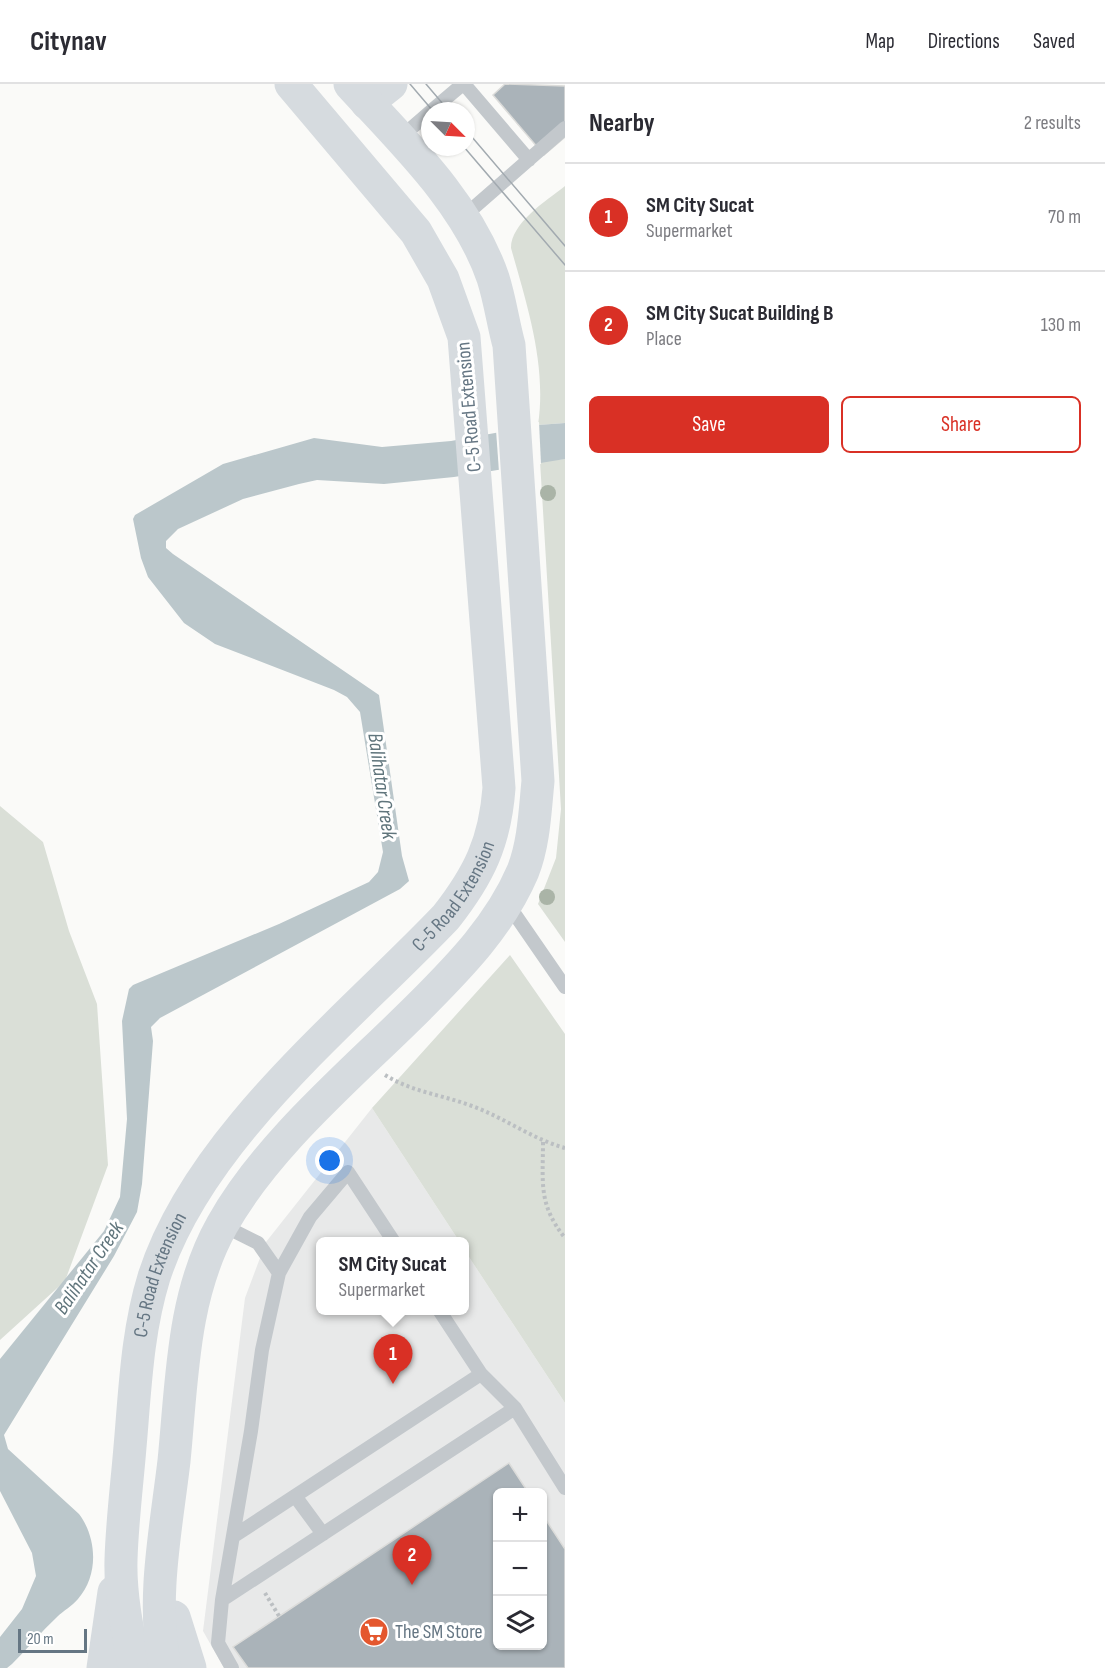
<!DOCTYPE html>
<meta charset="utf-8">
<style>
body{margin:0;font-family:"Sofia Sans Condensed",sans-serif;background:#f2f2f3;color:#2b2b33}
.controls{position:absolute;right:18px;bottom:18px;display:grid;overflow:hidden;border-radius:9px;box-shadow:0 2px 4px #0004}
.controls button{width:54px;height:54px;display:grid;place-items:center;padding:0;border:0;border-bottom:2px solid #e1e1e2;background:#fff;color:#2b2b33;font:30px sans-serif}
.compass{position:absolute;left:421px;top:18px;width:54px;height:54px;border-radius:50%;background:#fff;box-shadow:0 2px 4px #0004;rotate:114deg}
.scale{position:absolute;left:18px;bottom:15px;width:69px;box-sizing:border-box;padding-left:6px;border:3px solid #657683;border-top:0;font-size:16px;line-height:21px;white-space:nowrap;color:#657683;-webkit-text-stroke:4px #fff;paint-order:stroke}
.you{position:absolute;left:330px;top:1077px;width:21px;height:21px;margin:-15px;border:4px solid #fff;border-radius:50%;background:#1a73e8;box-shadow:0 0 0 9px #1a73e833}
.badge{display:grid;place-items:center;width:39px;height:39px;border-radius:50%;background:#d93025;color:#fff;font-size:20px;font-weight:700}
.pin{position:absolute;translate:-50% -50px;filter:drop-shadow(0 2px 3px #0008)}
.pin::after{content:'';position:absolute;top:32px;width:21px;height:18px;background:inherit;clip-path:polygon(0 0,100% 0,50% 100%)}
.popup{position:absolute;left:316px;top:1153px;width:153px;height:78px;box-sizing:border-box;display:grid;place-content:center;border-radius:9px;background:#fff;filter:drop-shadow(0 2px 4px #0005);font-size:20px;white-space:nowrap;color:#7c7c81}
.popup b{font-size:22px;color:#2b2b33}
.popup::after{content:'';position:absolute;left:50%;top:100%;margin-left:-12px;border:12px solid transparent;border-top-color:#fff}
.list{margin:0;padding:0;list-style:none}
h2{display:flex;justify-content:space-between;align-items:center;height:78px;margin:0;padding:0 24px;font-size:26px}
h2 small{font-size:20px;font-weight:400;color:#7c7c81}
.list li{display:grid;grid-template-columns:39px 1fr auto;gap:18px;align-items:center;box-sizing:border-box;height:108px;padding:0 24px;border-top:2px solid #e1e1e2}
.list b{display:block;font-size:22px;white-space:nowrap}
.list p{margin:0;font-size:20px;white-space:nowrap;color:#7c7c81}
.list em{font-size:20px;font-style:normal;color:#7c7c81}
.actions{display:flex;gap:12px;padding:18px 24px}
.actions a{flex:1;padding:14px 0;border:2px solid #d93025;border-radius:9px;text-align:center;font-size:21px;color:#d93025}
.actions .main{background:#d93025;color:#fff}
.icon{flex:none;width:33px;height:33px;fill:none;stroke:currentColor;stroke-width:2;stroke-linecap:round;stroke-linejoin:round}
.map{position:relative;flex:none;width:565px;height:1584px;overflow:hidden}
header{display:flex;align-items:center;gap:36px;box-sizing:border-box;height:84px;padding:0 30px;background:#fff;border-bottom:2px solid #e1e1e2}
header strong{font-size:28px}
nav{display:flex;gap:33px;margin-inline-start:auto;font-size:21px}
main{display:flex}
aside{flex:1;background:#fff}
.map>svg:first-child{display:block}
.built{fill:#e8e9e9;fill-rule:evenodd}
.green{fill:#dadfd7}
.water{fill:#bbc7cb}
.pier{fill:#fafaf8}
.building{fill:#aab3b9;stroke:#dcdcda;stroke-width:1.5}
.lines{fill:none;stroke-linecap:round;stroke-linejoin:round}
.path{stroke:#bbbfc2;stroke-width:4;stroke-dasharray:3 3;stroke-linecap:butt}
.lane{stroke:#c3c8cc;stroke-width:14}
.secondary{stroke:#d6dbdf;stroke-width:33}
.primary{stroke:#d6dbdf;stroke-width:33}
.tram{stroke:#a2aab0;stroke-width:1.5}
.tree{fill:#aab4a7}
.labels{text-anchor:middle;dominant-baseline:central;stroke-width:6;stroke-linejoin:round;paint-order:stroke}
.street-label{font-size:20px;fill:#657683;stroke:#fff}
.poi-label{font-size:20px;fill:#657683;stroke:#fff;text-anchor:start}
.water-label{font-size:21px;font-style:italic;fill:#60757c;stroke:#fff}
</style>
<header>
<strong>Citynav</strong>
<nav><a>Map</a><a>Directions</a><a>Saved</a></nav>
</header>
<main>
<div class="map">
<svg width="565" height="1584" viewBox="0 0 565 1584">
<rect width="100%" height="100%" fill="#fafaf8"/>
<path class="built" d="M 372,1024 L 459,1157 L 321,1158 L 321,1226 L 465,1226 L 465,1167 L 565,1319 L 565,1584 L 224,1584 L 203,1547 L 245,1214 L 266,1158 ZM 497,1408 L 542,1408 L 542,1562 L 497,1562 Z"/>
<path class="green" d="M 565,102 L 565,339 L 538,341 C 547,281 527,221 511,164 C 511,139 546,117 565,102 Z
M 565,375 L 565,858 L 538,820 L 556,774 L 561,725 L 540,377 Z
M 0,722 L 43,758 L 69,847 L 97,920 L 108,1081 L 65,1197 L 0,1256 Z
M 510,871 L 565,950 L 565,1319 L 465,1167 L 465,1158 L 459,1157 L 372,1024 Z"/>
<path class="water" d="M 565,339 L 565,375 L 454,393 L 384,400 L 317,396 L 299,400 L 243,415 L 178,445 L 166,457 L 166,464 L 173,470 L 379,611 L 402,772 L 409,797 L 400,805 L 160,934 L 151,943 L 153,957 L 142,1100 L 137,1128 L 114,1172 L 4,1351 L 8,1365 L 79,1430 C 97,1454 99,1491 78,1515 C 72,1522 63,1527 57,1533 C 41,1548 27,1565 12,1580 L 7,1584 L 0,1584 L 0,1553 L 22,1525 L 36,1492 L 32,1469 L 0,1407 L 0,1275 L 104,1147 L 120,1113 L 127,1035 L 122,937 L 129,905 L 133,901 L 279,840 L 369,798 L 378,788 L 383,768 L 360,628 L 347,613 L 334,606 L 215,560 L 184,539 L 148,493 L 141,474 L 133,435 L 135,431 L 223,380 L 314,354 L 382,363 L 451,357 L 538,341 Z"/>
<path class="pier" d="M 539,338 L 541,380 L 499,388 L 496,346 Z"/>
<path class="building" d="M 505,0 L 565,2 L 565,53 L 544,71 L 493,11 Z
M 509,1379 L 528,1408 L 497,1408 L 497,1562 L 542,1562 L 542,1430 L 565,1465 L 565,1584 L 248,1584 L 233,1563 Z"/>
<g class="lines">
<path class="path" d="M 385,991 C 412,1008 443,1011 472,1022 C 505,1034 532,1055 565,1064
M 543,1058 C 543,1099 538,1120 565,1154
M 265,1509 L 279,1532"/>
<path class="lane" d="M 464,0 L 529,76
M 431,27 L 463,0
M 400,54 L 430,28
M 463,133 L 565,44
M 507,819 L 565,903
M 222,1141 L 258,1159 L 279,1189
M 439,1226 L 481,1290 L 515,1324 L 565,1404
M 295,1412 L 323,1450
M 234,1452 L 481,1290
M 222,1516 L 251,1347 L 262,1266 L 279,1189 L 310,1133 L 348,1088 L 394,1158
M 232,1584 L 218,1559 L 222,1516 L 515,1324"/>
<path class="secondary" d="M 367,19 L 391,0"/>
<g class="primary">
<path d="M 174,1533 L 190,1584"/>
<path d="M 103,1584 L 114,1508"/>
<path id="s1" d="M 135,1584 C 128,1549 120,1512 121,1476 C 122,1439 127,1400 130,1363 C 135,1306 137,1248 154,1193 C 199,1053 347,937 446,833 C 479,791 495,758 499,704 L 464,253 L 443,195 L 416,148 L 291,0"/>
<path d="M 165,1584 C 151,1517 166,1445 174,1377 C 182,1297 182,1212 222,1141 C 268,1059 353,989 419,923 C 460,882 500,841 523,787 C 534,759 535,727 538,697 L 509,261 C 503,239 500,216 493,194 C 467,118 403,58 350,0"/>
</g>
<path class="tram" d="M 410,0 L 433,27
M 426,0 L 449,27
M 466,46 L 565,162
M 464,63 L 565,181"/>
</g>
<g class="tree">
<circle cx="548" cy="409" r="8"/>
<circle cx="547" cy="813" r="8"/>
</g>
<defs>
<g id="supermarket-disc" transform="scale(1.5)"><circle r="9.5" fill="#e4572e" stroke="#fff"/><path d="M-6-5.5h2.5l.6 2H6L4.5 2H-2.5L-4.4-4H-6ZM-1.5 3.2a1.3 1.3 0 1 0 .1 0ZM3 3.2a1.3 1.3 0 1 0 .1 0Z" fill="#fff"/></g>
</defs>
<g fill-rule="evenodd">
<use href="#supermarket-disc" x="374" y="1548"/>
</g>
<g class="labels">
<g class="street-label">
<text transform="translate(469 323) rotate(-95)">C-5 Road Extension</text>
<text stroke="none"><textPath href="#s1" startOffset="884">C-5 Road Extension</textPath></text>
<text stroke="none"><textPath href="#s1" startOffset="398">C-5 Road Extension</textPath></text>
</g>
<g class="poi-label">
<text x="395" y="1548">The SM Store</text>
</g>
<g class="water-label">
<text transform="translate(382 702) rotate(82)">Balihatar Creek</text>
<text transform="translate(89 1184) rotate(-56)">Balihatar Creek</text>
</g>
</g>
</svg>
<div class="controls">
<button>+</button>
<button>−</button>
<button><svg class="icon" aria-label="layers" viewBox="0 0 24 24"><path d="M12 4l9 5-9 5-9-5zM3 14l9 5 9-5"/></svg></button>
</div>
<svg class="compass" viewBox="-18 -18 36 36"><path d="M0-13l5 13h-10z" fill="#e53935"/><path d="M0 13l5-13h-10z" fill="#7c7c81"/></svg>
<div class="scale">20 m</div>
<div class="you"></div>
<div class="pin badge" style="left:393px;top:1300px">1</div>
<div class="popup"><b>SM City Sucat</b>Supermarket</div>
<div class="pin badge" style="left:412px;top:1501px">2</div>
</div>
<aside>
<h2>Nearby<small>2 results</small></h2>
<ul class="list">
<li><span class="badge">1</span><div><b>SM City Sucat</b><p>Supermarket</p></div><em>70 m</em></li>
<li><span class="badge">2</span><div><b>SM City Sucat Building B</b><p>Place</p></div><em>130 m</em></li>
</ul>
<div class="actions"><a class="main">Save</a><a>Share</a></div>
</aside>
</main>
